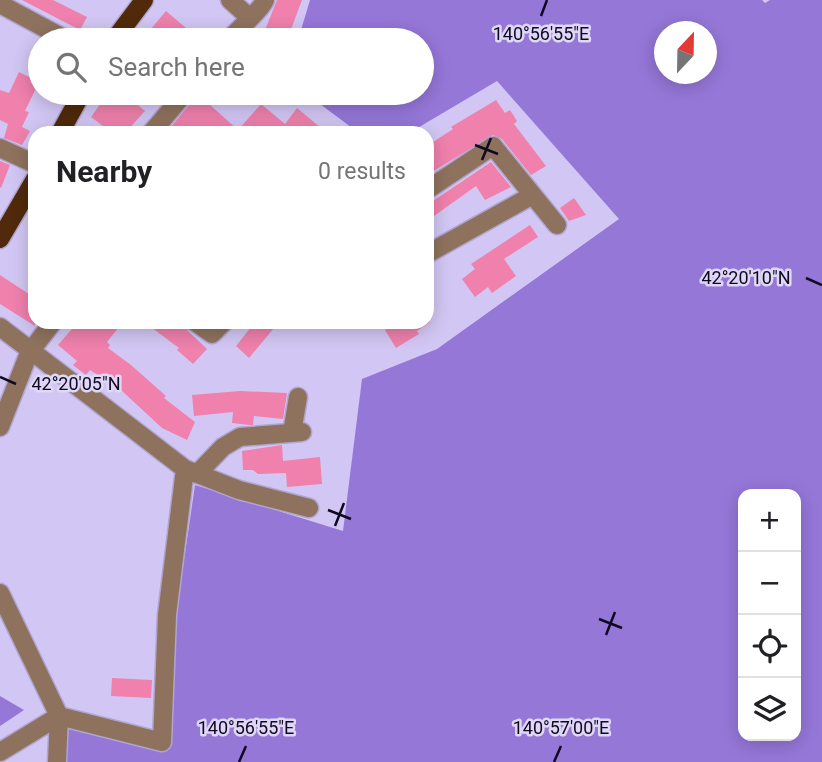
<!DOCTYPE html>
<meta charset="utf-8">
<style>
body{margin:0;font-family:Roboto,sans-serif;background:#f2f2f2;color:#202124}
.controls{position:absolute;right:21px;bottom:21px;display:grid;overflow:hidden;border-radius:14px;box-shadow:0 4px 18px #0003}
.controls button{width:63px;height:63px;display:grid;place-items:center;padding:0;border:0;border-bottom:2px solid #e0e0e0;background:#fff;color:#202124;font:35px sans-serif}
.compass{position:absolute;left:654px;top:21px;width:63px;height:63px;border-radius:50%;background:#fff;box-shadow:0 4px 18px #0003;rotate:22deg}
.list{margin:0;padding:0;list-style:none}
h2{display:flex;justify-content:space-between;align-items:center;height:91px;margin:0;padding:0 28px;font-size:30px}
h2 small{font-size:23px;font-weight:400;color:#757577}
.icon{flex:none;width:38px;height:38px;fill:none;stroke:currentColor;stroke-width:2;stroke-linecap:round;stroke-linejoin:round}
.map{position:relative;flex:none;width:822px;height:762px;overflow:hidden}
.search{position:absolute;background:#fff;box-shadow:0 4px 18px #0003;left:28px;top:28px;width:406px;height:77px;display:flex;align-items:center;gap:18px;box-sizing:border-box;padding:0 24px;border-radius:38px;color:#757577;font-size:26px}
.panel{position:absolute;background:#fff;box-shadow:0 4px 18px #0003;left:28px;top:126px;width:406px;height:203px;border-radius:21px}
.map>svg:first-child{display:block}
.forest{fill:#9577d8;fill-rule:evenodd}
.building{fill:#ef81ac}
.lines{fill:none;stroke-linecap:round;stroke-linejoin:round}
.minor-casing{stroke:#afa5ce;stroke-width:21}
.major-casing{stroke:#afa5ce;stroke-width:21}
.minor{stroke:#8f725e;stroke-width:18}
.major{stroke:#502a0a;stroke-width:18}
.ticks{fill:none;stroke:#110922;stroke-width:2.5}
.ticks-label{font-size:18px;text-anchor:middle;fill:#110922;stroke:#ded7f5;stroke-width:5;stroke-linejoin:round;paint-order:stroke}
</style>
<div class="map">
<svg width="822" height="762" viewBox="0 0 822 762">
<rect width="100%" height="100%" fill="#d2c7f4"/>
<path class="forest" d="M 310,0 L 762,0 L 765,3 L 770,0 L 822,0 L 822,762 L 66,762 L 67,725 L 170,747 L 176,615 L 195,485 L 343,531 L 362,379 L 437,349 L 619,219 L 497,81 L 409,133 L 359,133 L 320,104 L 296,93 L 422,93 L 422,40 L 298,40 ZM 664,32 L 706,32 L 706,74 L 664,74 ZM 743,494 L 796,494 L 796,736 L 743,736 Z
M 0,696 L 24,710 L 0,726 Z"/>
<path class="building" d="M 22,0 L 53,0 L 87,17 L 80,30 Z
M 277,0 L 302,0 L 287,40 L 261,40 Z
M 166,11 L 192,33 L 185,40 L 162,40 L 150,30 Z
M 19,72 L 39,82 L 25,111 L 29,112 L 22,127 L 30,131 L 22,145 L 4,138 L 8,124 L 0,120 L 0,90 L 9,93 Z
M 108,93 L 124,93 L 145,111 L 125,133 L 97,133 L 103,126 L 91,117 Z
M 198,94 L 238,130 L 261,104 L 285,124 L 297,108 L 327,133 L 166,133 Z
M 496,100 L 505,113 L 510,110 L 517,121 L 514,124 L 546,166 L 531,175 L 502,139 L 493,135 L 427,175 L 427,146 L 453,129 L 451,127 Z
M 0,161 L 10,165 L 1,188 L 0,187 Z
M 491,162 L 511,187 L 485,200 L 476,186 L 427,221 L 427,205 Z
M 574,198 L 586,215 L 569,221 L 560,208 Z
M 530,225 L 538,237 L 504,259 L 516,276 L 492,293 L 488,287 L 475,297 L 462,279 L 475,269 L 471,264 Z
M 0,275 L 35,298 L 35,326 L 0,304 Z
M 78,322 L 123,322 L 107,342 L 110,345 L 108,348 L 131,365 L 166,396 L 164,398 L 195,422 L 187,440 L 162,428 L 121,390 L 90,370 L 86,375 L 73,365 L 77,361 L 58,345 Z
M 144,322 L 184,322 L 188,331 L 207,349 L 193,364 L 177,350 L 179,348 Z
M 255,322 L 279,322 L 249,358 L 236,346 Z
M 385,322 L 430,322 L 417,331 L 419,334 L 396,348 L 385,330 L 388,327 Z
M 240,391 L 287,393 L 283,419 L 254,416 L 253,425 L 250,425 L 232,423 L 233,412 L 194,416 L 192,395 Z
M 282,445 L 283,461 L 320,457 L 322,484 L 287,487 L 286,473 L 258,474 L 253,470 L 243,470 L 242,451 Z
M 112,678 L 152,680 L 151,698 L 111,696 Z"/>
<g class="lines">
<g class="minor-casing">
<path id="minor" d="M 230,0 L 249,17
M 0,4 L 67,40
M 229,40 C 237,30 262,9 265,0
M 151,133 L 185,93
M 0,148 L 35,164
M 427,190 L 493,146 L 557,225
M 427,254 L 531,196
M 195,322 L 212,334 L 224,322
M 0,327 L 185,469 L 239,490 L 309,508
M 0,427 L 29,353 L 53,322
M 292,433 L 298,397
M 197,474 L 223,447 L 240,437 L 302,432
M 0,593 L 59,716 L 57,762
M 0,752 L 59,716 L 162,742 L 167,615 L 185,469"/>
</g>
<g class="major-casing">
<path id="major" d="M 114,40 L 144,0
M 60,133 L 82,93
M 0,239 L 35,179"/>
</g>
<use href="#minor" class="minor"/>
<use href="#major" class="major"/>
</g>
<path class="ticks" d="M 541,16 L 547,0M 475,145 L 498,154M 482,160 L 491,138M 806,278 L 822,285M 0,377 L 16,384M 328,510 L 351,519M 335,526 L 344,503M 599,619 L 622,628M 606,635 L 615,612M 239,762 L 246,746M 554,762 L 561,746"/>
<g class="ticks-label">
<text x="541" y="40">140°56'55"E</text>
<text x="746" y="284">42°20'10"N</text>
<text x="76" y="390">42°20'05"N</text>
<text x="246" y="734">140°56'55"E</text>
<text x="561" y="734">140°57'00"E</text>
</g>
</svg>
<div class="controls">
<button>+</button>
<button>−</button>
<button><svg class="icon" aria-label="locate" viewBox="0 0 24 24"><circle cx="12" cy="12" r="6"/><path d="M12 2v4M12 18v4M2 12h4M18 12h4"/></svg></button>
<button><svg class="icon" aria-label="layers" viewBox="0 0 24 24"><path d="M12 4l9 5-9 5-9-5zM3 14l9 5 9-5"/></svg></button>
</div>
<svg class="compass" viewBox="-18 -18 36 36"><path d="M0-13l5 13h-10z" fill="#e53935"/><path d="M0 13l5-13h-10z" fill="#757577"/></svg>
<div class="search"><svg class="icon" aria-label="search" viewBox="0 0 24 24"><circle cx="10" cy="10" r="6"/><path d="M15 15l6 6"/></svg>Search here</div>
<section class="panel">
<h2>Nearby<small>0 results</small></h2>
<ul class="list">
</ul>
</section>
</div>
